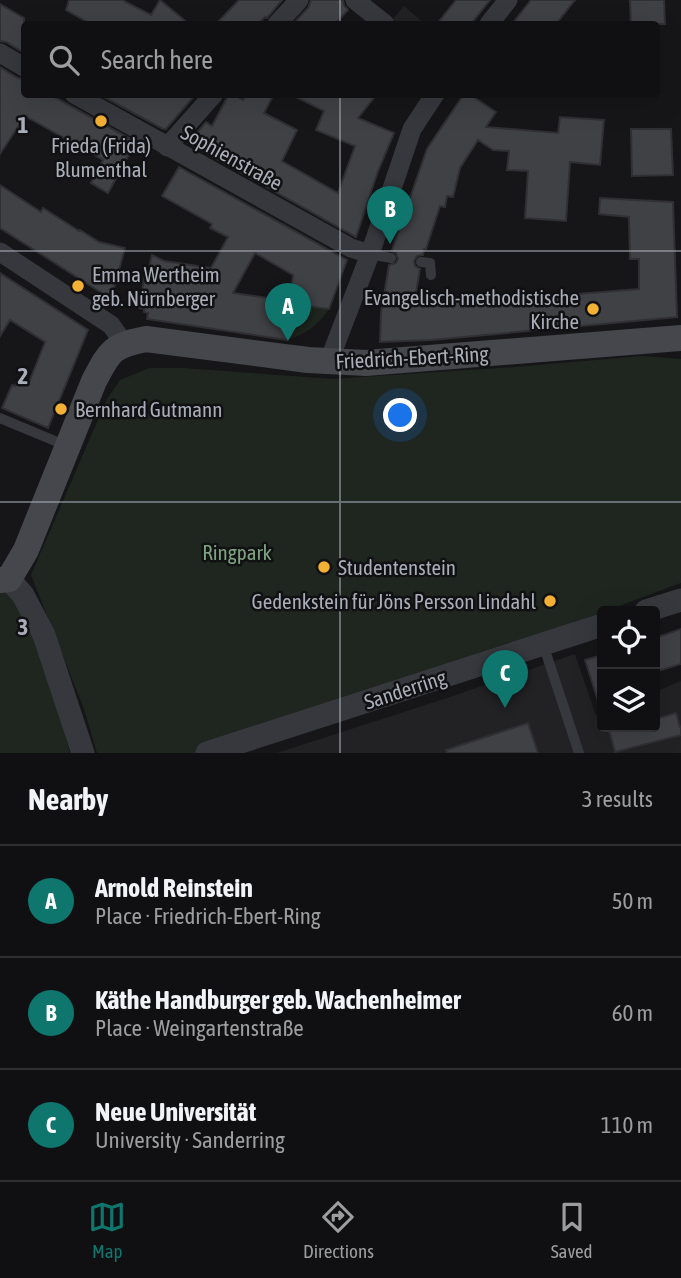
<!DOCTYPE html>
<meta charset="utf-8">
<style>
body{margin:0;font-family:"Asap Condensed",sans-serif;background:#19191b;color:#f1f3f6}
.controls{position:absolute;right:21px;bottom:21px;display:grid;overflow:hidden;border-radius:7px;box-shadow:0 7px 28px #0002}
.controls button{width:63px;height:63px;display:grid;place-items:center;padding:0;border:0;border-bottom:2px solid #303032;background:#101012;color:#f1f3f6;font:35px sans-serif}
.you{position:absolute;left:401px;top:416px;width:24px;height:24px;margin:-18px;border:5px solid #fff;border-radius:50%;background:#1a73e8;box-shadow:0 0 0 10px #1a73e833}
.badge{display:grid;place-items:center;width:46px;height:46px;border-radius:50%;background:#0f766e;color:#fff;font-size:23px;font-weight:700}
.pin{position:absolute;translate:-50% -58px;filter:drop-shadow(0 2px 4px #0008)}
.pin::after{content:'';position:absolute;top:37px;width:24px;height:21px;background:inherit;clip-path:polygon(0 0,100% 0,50% 100%)}
.list{margin:0;padding:0;list-style:none}
h2{display:flex;justify-content:space-between;align-items:center;height:91px;margin:0;padding:0 28px;font-size:30px}
h2 small{font-size:23px;font-weight:400;color:#9c9d9f}
.list li{display:grid;grid-template-columns:46px 1fr auto;gap:21px;align-items:center;box-sizing:border-box;height:112px;padding:0 28px;border-top:2px solid #303032}
.list b{display:block;font-size:26px;white-space:nowrap}
.list p{margin:0;font-size:23px;white-space:nowrap;color:#9c9d9f}
.list em{font-size:23px;font-style:normal;color:#9c9d9f}
.icon{flex:none;width:38px;height:38px;fill:none;stroke:currentColor;stroke-width:2;stroke-linecap:round;stroke-linejoin:round}
.map{position:relative;flex:none;width:681px;height:753px;overflow:hidden}
.search{position:absolute;background:#101012;box-shadow:0 7px 28px #0002;left:21px;right:21px;top:21px;height:77px;display:flex;align-items:center;gap:18px;box-sizing:border-box;padding:0 24px;border-radius:7px;color:#9c9d9f;font-size:26px}
.sheet{height:427px;background:#101012}
nav{display:flex;justify-content:space-around;align-items:center;box-sizing:border-box;height:98px;border-top:2px solid #303032;background:#101012;font-size:19px;color:#9c9d9f}
nav a{display:grid;justify-items:center;gap:4px}
nav .on{color:#0f766e}
.map>svg:first-child{display:block}
.built{fill:#222225}
.green{fill:#1e261f}
.building{fill:#404145;stroke:#303034;stroke-width:2;fill-rule:evenodd}
.lines{fill:none;stroke-linecap:round;stroke-linejoin:round}
.service{stroke:#37383d;stroke-width:10}
.minor{stroke:#37383d;stroke-width:19}
.tertiary{stroke:#37383d;stroke-width:23}
.secondary{stroke:#45474d;stroke-width:26}
.grid{fill:none;stroke:#a8adb8;stroke-width:2;stroke-opacity:0.55}
.poi-dot{fill:#f2b134;stroke:#111113;stroke-width:2.5}
.labels{text-anchor:middle;dominant-baseline:central;stroke-width:5;stroke-linejoin:round;paint-order:stroke}
.poi-label{font-size:21px;fill:#a8adb8;stroke:#111113;text-anchor:start}
.street-label{font-size:21px;fill:#a8adb8;stroke:#111113}
.park-label{font-size:21px;fill:#7fa381;stroke:#111113}
.grid-label{font-size:23px;text-anchor:middle;font-weight:bold;fill:#a8adb8;stroke:#111113;stroke-width:5;stroke-linejoin:round;paint-order:stroke}
</style>
<div class="map">
<svg width="681" height="753" viewBox="0 0 681 753">
<rect width="100%" height="100%" fill="#161618"/>
<path class="built" d="M 404,6 L 425,24 L 399,24 L 393,19 Z
M 575,654 L 596,716 L 602,714 L 602,727 L 655,727 L 655,692 L 681,681 L 681,753 L 277,753 L 444,699 Z"/>
<path class="green" d="M 292,304 L 329,309 C 318,325 306,334 287,340 Z
M 642,356 L 681,359 L 681,583 L 459,665 L 210,753 L 97,753 L 84,709 L 31,575 L 107,399 L 120,380 L 149,368 L 183,368 L 333,379 L 515,367 Z
M 0,586 L 25,590 L 70,753 L 0,753 Z"/>
<path class="building" d="M 69,0 L 122,0 L 151,15 L 160,0 L 189,24 L 91,24 L 66,10 Z
M 239,0 L 282,0 L 267,18 L 265,17 L 258,24 L 216,24 Z
M 311,0 L 343,0 L 344,5 L 348,10 L 335,24 L 293,24 L 308,8 Z
M 456,0 L 490,0 L 471,24 L 437,24 Z
M 531,0 L 575,0 L 556,24 L 512,24 Z
M 630,0 L 664,0 L 665,24 L 631,24 Z
M 0,4 L 24,18 L 24,53 L 6,42 L 0,41 Z
M 0,67 L 18,78 L 24,79 L 24,94 L 49,94 L 136,142 L 108,193 L 91,183 L 103,160 L 25,116 L 0,154 Z
M 103,94 L 196,94 L 166,129 L 163,129 L 102,96 Z
M 229,94 L 233,94 L 243,100 L 246,94 L 274,94 L 264,113 L 297,130 L 282,161 L 338,193 L 355,146 L 316,130 L 324,111 L 290,94 L 377,94 L 358,118 L 394,133 L 378,171 L 356,237 L 188,143 L 206,122 L 212,126 Z
M 464,94 L 469,94 L 496,112 L 486,127 L 558,133 L 560,117 L 604,120 L 600,165 L 570,162 L 566,221 L 525,218 L 528,171 L 507,170 L 509,151 L 493,150 L 478,140 L 460,168 L 453,197 L 447,196 L 445,207 L 440,206 L 426,249 L 424,249 L 423,255 L 417,256 L 414,261 L 415,266 L 420,269 L 414,304 L 527,294 L 528,298 L 639,289 L 639,259 L 630,259 L 629,217 L 599,214 L 600,198 L 673,202 L 677,317 L 432,340 L 380,342 L 381,313 L 389,265 L 396,263 L 398,259 L 396,253 L 392,251 L 394,244 L 427,149 Z
M 631,129 L 671,129 L 673,175 L 632,176 Z
M 179,167 L 347,260 L 329,309 L 292,304 L 287,340 L 147,319 L 148,313 L 144,312 L 144,309 L 139,308 L 146,268 L 149,268 L 152,255 L 164,261 L 211,268 L 228,237 L 210,228 L 212,224 L 162,196 ZM 255,253 L 293,275 L 290,301 L 233,293 Z
M 0,185 L 41,212 L 43,208 L 79,231 L 80,230 L 99,242 L 125,248 L 111,299 L 0,228 Z
M 0,273 L 88,330 L 48,428 L 2,408 L 12,385 L 15,386 L 17,381 L 28,385 L 45,342 L 10,320 L 0,336 Z
M 681,629 L 681,664 L 655,672 L 655,638 Z
M 602,655 L 602,704 L 599,704 L 585,660 Z
M 676,713 L 680,727 L 681,727 L 681,735 L 615,752 L 609,730 L 623,727 L 655,727 L 655,719 Z
M 528,723 L 538,753 L 447,753 L 446,750 Z"/>
<g class="lines">
<path class="service" d="M 370,254 L 391,258
M 421,262 L 430,263 L 431,275
M 0,418 L 67,446
M 543,644 L 579,753"/>
<path class="minor" d="M 355,0 L 385,24
M 277,24 L 299,0
M 489,24 L 508,0
M 0,53 L 24,67
M 74,94 L 351,248 L 370,254
M 167,147 L 214,94
M 0,252 L 111,325 L 124,343
M 329,361 L 370,254 L 412,129 L 435,94"/>
<path class="tertiary" d="M 9,579 L 23,595 L 44,635 L 83,753
M 646,611 L 681,600
M 207,753 L 602,625"/>
<path class="secondary" d="M 0,580 L 9,579 L 26,550 L 94,381 C 110,351 111,346 146,339 L 308,360 L 366,363 L 681,338"/>
</g>
<path class="grid" d="M 340,0 L 340,24M 340,94 L 340,753M 0,251 L 681,251M 0,502 L 681,502"/>
<g class="poi-dot">
<circle cx="101" cy="121" r="7"/>
<circle cx="78" cy="286" r="7"/>
<circle cx="593" cy="309" r="7"/>
<circle cx="61" cy="409" r="7"/>
<circle cx="324" cy="567" r="7"/>
<circle cx="550" cy="601" r="7"/>
</g>
<g class="labels">
<g class="poi-label">
<text x="101" y="145" text-anchor="middle">Frieda (Frida)<tspan x="101" dy="24">Blumenthal</tspan></text>
<text x="92" y="274">Emma Wertheim<tspan x="92" dy="24">geb. Nürnberger</tspan></text>
<text x="579" y="297" text-anchor="end">Evangelisch-methodistische<tspan x="579" dy="24">Kirche</tspan></text>
<text x="75" y="409">Bernhard Gutmann</text>
<text x="338" y="567">Studentenstein</text>
<text x="536" y="601" text-anchor="end">Gedenkstein für Jöns Persson Lindahl</text>
</g>
<g class="street-label">
<text transform="translate(232 157) rotate(29)">Sophienstraße</text>
<text transform="translate(412 357) rotate(-3)">Friedrich-Ebert-Ring</text>
<text transform="translate(405 689) rotate(-18)">Sanderring</text>
</g>
<g class="park-label">
<text x="237" y="552">Ringpark</text>
</g>
</g>
<g class="grid-label">
<text x="23" y="133">1</text>
<text x="23" y="384">2</text>
<text x="23" y="635">3</text>
</g>
</svg>
<div class="controls">
<button><svg class="icon" aria-label="locate" viewBox="0 0 24 24"><circle cx="12" cy="12" r="6"/><path d="M12 2v4M12 18v4M2 12h4M18 12h4"/></svg></button>
<button><svg class="icon" aria-label="layers" viewBox="0 0 24 24"><path d="M12 4l9 5-9 5-9-5zM3 14l9 5 9-5"/></svg></button>
</div>
<div class="you"></div>
<div class="pin badge" style="left:288px;top:341px">A</div>
<div class="pin badge" style="left:390px;top:244px">B</div>
<div class="pin badge" style="left:505px;top:708px">C</div>
<div class="search"><svg class="icon" aria-label="search" viewBox="0 0 24 24"><circle cx="10" cy="10" r="6"/><path d="M15 15l6 6"/></svg>Search here</div>
</div>
<section class="sheet">
<h2>Nearby<small>3 results</small></h2>
<ul class="list">
<li><span class="badge">A</span><div><b>Arnold Reinstein</b><p>Place · Friedrich-Ebert-Ring</p></div><em>50 m</em></li>
<li><span class="badge">B</span><div><b>Käthe Handburger geb. Wachenheimer</b><p>Place · Weingartenstraße</p></div><em>60 m</em></li>
<li><span class="badge">C</span><div><b>Neue Universität</b><p>University · Sanderring</p></div><em>110 m</em></li>
</ul>
</section>
<nav>
<a class="on"><svg class="icon" aria-label="map" viewBox="0 0 24 24"><path d="M3 6l6-2 6 2 6-2v14l-6 2-6-2-6 2zM9 4v14M15 6v14"/></svg>Map</a>
<a><svg class="icon" aria-label="directions" viewBox="0 0 24 24"><path d="M12 3l9 9-9 9-9-9zM9 14v-3h6M13 9l2 2-2 2"/></svg>Directions</a>
<a><svg class="icon" aria-label="saved" viewBox="0 0 24 24"><path d="M7 4h10v16l-5-4-5 4z"/></svg>Saved</a>
</nav>
